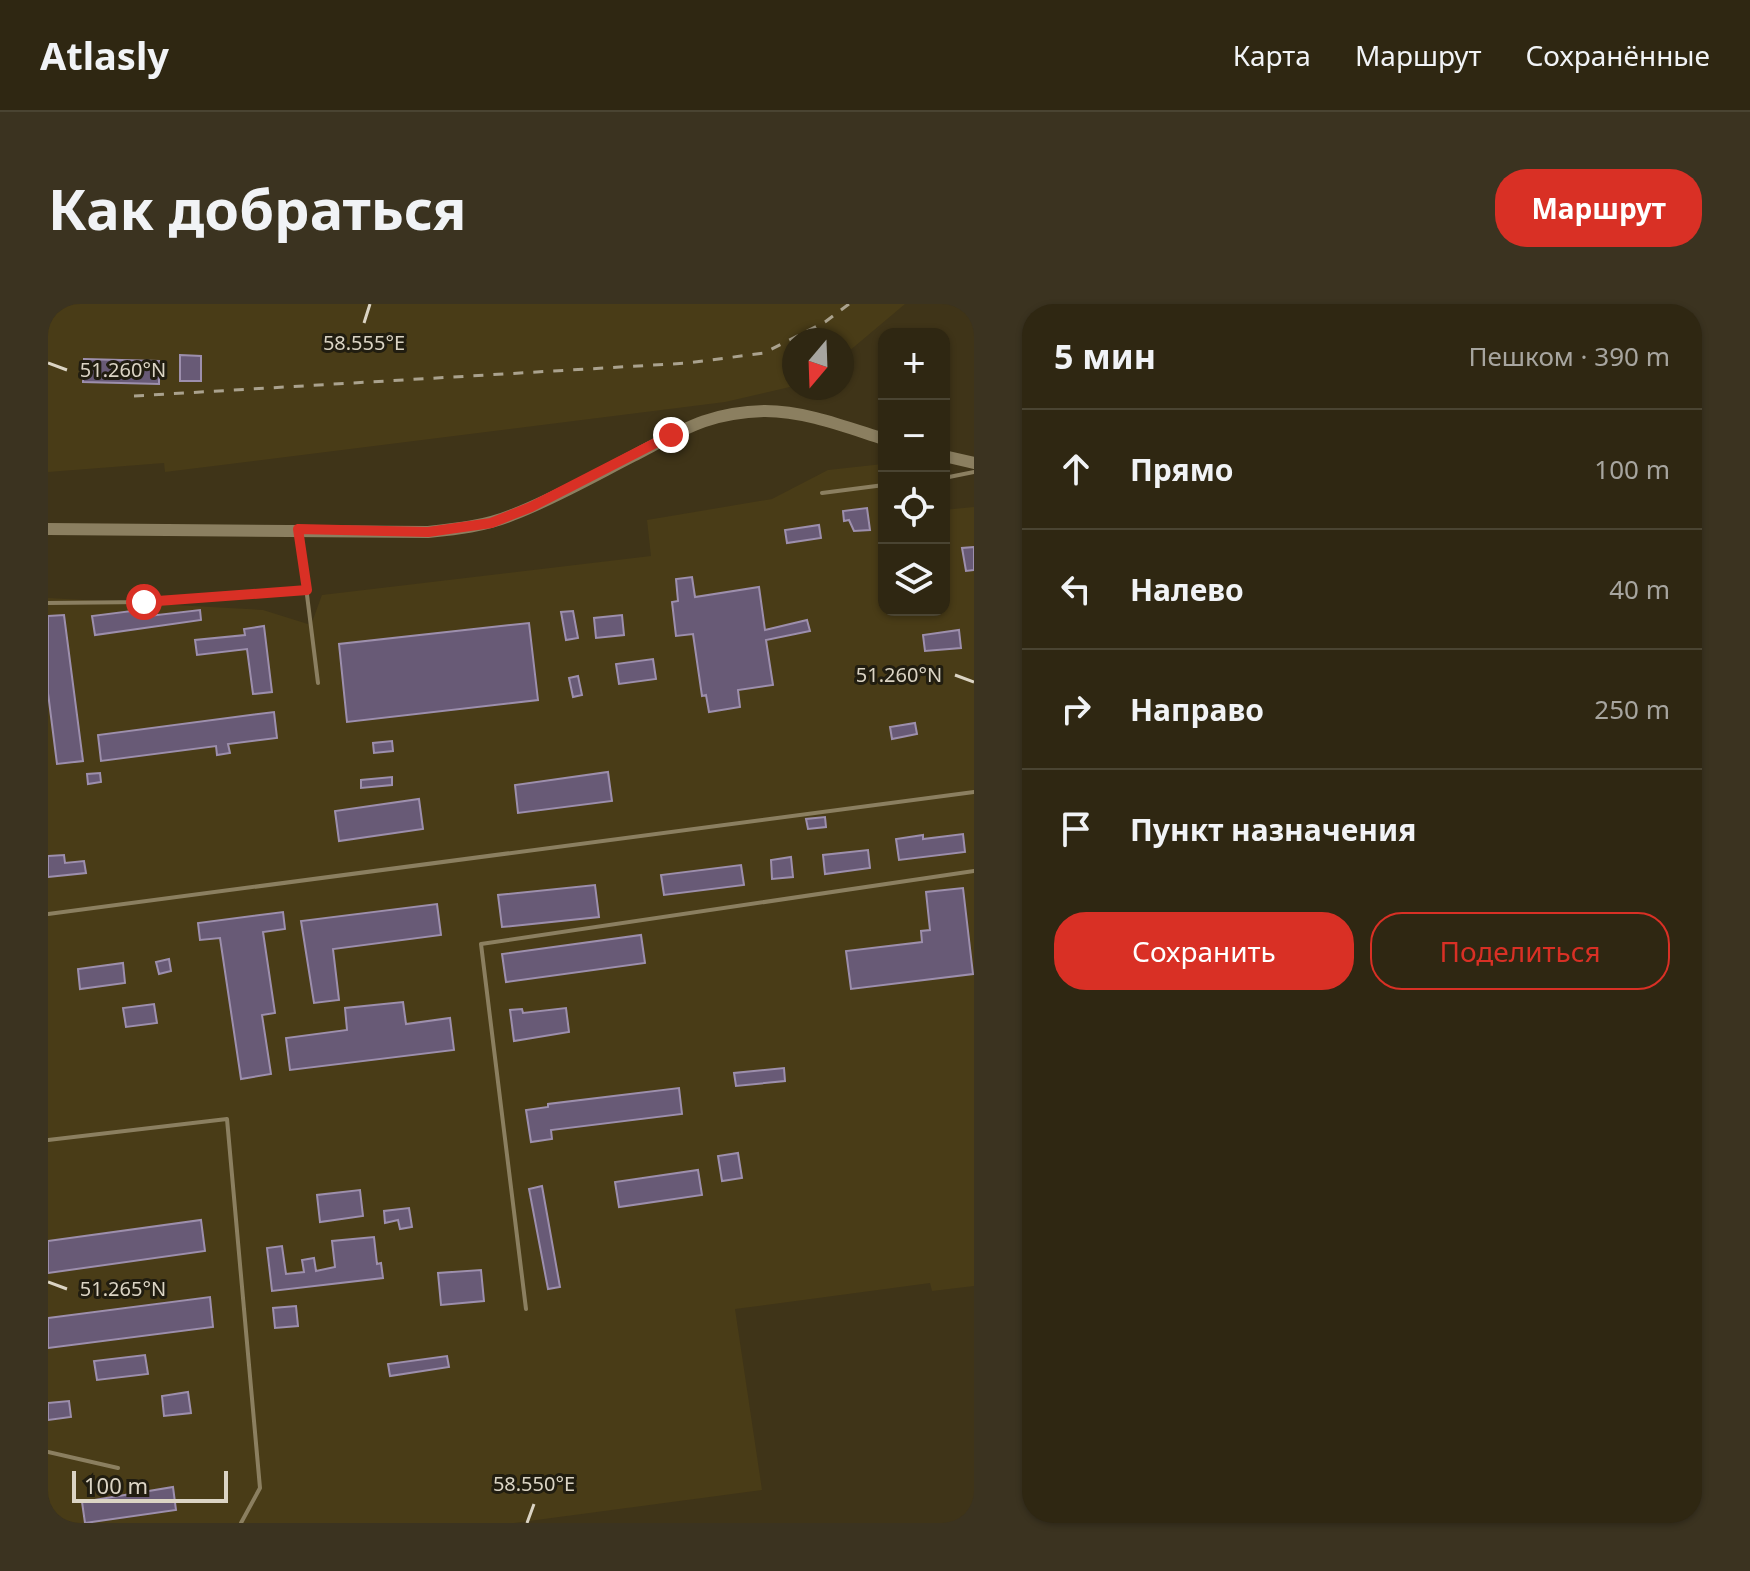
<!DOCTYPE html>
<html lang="ru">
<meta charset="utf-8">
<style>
body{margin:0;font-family:"Noto Sans",sans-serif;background:#3b3320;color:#f1f3f6}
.controls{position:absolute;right:24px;top:24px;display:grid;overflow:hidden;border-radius:16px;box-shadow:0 2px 6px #0004}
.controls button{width:72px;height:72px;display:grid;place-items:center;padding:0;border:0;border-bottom:2px solid #4a4432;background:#2f2712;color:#f1f3f6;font:40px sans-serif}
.compass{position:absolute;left:734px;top:24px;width:72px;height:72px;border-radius:50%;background:#2f2712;box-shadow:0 2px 6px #0004;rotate:199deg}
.scale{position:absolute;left:24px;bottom:20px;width:156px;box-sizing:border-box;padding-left:8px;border:4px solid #dbd4c4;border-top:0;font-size:22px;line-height:28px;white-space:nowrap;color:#dbd4c4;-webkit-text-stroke:6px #211d10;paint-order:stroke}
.stop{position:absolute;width:24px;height:24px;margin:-18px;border:6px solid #d93025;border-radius:50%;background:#fff}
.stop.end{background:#d93025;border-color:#fff;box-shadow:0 2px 8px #0008}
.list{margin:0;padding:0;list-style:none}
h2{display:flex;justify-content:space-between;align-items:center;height:104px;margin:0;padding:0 32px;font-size:34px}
h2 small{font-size:26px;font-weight:400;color:#a7a59f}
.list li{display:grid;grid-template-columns:52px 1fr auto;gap:24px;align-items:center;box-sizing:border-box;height:120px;padding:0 32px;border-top:2px solid #4a4432}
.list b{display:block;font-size:30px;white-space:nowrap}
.list em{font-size:26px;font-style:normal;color:#a7a59f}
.actions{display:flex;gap:16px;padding:24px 32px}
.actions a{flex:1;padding:18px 0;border:2px solid #d93025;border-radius:32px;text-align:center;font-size:28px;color:#d93025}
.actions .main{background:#d93025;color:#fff}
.icon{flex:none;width:44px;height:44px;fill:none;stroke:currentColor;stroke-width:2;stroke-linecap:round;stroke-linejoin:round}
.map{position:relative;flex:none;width:926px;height:1219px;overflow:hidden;border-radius:32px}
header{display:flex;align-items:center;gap:48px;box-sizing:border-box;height:112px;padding:0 40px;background:#2f2712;border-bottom:2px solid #4a4432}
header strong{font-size:38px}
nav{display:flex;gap:44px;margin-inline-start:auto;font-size:28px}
.intro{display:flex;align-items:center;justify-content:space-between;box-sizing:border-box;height:192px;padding:0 48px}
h1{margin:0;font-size:56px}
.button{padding:20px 36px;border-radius:32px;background:#d93025;color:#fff;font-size:28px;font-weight:700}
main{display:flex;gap:48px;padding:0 48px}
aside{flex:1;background:#2f2712;border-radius:32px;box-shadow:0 2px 6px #0004}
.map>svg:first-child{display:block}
.built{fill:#493c17}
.building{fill:#685a76;stroke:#9d8fad;stroke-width:2}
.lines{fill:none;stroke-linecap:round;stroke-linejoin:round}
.lane{stroke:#8b7f60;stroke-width:4}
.secondary{stroke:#8b7f60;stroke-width:12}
.rail{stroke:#aaa28e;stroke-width:3;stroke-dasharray:10 10;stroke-linecap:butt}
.route{stroke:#d93025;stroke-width:10}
.ticks{fill:none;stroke:#dbd4c4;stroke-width:3}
.ticks-label{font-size:20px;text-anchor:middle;fill:#dbd4c4;stroke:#211d10;stroke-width:6;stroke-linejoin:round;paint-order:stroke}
</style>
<header>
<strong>Atlasly</strong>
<nav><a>Карта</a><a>Маршрут</a><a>Сохранённые</a></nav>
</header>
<div class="intro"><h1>Как добраться</h1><a class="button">Маршрут</a></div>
<main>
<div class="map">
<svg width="926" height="1219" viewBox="0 0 926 1219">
<rect width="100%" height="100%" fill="#3f3418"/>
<path class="built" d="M 0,0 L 857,0 L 794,53 L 794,36 L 746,36 L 746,82 L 677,98 L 117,168 L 116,159 L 0,168 Z
M 835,160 L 836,306 L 896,306 L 896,206 L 926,203 L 926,982 L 884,987 L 882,979 L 687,1005 L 714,1186 L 466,1219 L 0,1219 L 0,294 L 215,306 L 263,321 L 274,291 L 603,252 L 599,216 L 724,195 L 780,166 Z"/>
<path class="building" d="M 132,51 L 153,52 L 153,77 L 132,77 Z
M 36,55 L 111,57 L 111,80 L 35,78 Z
M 819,204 L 822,226 L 806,227 L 801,216 L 796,217 L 795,207 Z
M 771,221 L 773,234 L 739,239 L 737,226 Z
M 926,243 L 926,266 L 918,267 L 914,244 Z
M 644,273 L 647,293 L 711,283 L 717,326 L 759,316 L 762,327 L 718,336 L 725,381 L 690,386 L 692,403 L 661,408 L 658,391 L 654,392 L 645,330 L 628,332 L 624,298 L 630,297 L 628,275 Z
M 99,305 L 101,312 L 152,306 L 153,316 L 47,331 L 44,312 Z
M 525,307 L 530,334 L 518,336 L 513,308 Z
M 16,311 L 35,457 L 9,460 L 0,389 L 0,312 Z
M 574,311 L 576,331 L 548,334 L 546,314 Z
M 481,319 L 490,396 L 299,418 L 291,340 Z
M 216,322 L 224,388 L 205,390 L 199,345 L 149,351 L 147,336 L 197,331 L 196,325 Z
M 911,326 L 913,344 L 877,347 L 875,331 Z
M 605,355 L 608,375 L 571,380 L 568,360 Z
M 530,372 L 534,391 L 525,393 L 521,374 Z
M 226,408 L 229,434 L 180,440 L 182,449 L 169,451 L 168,442 L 53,457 L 50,431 Z
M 867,419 L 869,430 L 844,435 L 842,423 Z
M 344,437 L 345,447 L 326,449 L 325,439 Z
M 560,468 L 564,497 L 470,509 L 467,481 Z
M 52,469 L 53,478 L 40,480 L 39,470 Z
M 344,473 L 344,481 L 313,484 L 313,476 Z
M 371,495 L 375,525 L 291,537 L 287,507 Z
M 777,513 L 778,523 L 760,525 L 758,515 Z
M 915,530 L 917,548 L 851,556 L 848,535 L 875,531 L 875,535 Z
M 820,546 L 822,564 L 777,570 L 775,551 Z
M 16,551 L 17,559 L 36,557 L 38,569 L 0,573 L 0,552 Z
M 743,553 L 745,573 L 724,575 L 723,556 Z
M 693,561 L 696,581 L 616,591 L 613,571 Z
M 547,581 L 551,613 L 454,623 L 450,591 Z
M 915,584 L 925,670 L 803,685 L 798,647 L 874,638 L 873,627 L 882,626 L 878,588 Z
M 389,600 L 393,631 L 285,645 L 291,696 L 266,699 L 253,617 Z
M 235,608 L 237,625 L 215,628 L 227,709 L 214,711 L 223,770 L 193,775 L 172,634 L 152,636 L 150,619 Z
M 593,631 L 597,659 L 458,678 L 454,650 Z
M 121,655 L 123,667 L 111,670 L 108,658 Z
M 75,659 L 77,679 L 32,685 L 30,665 Z
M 355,698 L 358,720 L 402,714 L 406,746 L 242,766 L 238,734 L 299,726 L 297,704 Z
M 106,700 L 109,719 L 78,723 L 75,704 Z
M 518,704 L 521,728 L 466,737 L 462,706 L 474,705 L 475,709 Z
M 736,764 L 737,777 L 688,782 L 686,769 Z
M 631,784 L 634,810 L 503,826 L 504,835 L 483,838 L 478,806 L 500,803 L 500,800 Z
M 690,849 L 694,874 L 674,877 L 670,852 Z
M 650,866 L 654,891 L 571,903 L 567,878 Z
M 494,882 L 512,983 L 500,985 L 481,885 Z
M 312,886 L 315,912 L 272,918 L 269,891 Z
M 361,904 L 364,923 L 352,925 L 350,916 L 337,919 L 336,907 Z
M 153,916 L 157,947 L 0,969 L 0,937 Z
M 326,933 L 329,960 L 333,959 L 335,974 L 224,987 L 219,944 L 234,942 L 238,970 L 256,968 L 254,956 L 266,954 L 268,967 L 287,963 L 284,937 Z
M 433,966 L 436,997 L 393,1001 L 390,969 Z
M 162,993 L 165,1023 L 0,1044 L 0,1014 Z
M 248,1002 L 250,1022 L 227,1024 L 225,1004 Z
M 97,1051 L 100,1070 L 49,1076 L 46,1057 Z
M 399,1052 L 401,1063 L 342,1072 L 340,1060 Z
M 140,1088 L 143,1109 L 116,1112 L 114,1092 Z
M 21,1097 L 23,1113 L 0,1116 L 0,1099 Z
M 125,1183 L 128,1206 L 37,1219 L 34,1198 Z"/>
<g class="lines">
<path class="lane" d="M 896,174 L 926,168
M 774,189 L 836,181
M 251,227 L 270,379
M 0,299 L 96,298 L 259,286
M 0,610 L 926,488
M 0,836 L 179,815 L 212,1184 L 193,1219
M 478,1005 L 433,640 L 926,567
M 0,1148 L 70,1164"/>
<path class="secondary" d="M 896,152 L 926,159
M 0,225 L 380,228 C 409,225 437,222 464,211 C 506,195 546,172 585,152 C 633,127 660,108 717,107 C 757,107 798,123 836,135"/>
<path class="rail" d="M 86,92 L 640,59 L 716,49 L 777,18 L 801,0"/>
</g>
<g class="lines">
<path class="route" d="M 96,298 L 259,286 L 250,225 L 380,228 L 443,219 L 483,203 L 623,131"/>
</g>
<path class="ticks" d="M 316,19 L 322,0M 0,59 L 19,66M 907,371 L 926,378M 0,978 L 19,985M 479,1219 L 486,1200"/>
<g class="ticks-label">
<text x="316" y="46">58.555°E</text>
<text x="75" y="73">51.260°N</text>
<text x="851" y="378">51.260°N</text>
<text x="75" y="992">51.265°N</text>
<text x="486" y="1187">58.550°E</text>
</g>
</svg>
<div class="controls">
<button>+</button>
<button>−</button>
<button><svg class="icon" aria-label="locate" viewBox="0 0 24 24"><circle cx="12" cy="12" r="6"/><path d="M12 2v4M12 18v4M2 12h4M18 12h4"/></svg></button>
<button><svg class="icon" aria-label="layers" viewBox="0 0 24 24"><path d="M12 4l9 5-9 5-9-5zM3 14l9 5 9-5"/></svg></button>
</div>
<svg class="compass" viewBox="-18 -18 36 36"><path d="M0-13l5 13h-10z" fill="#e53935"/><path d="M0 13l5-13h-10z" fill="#a7a59f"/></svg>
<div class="scale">100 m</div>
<div class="stop" style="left:96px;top:298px"></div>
<div class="stop end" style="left:623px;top:131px"></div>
</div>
<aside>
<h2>5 мин<small>Пешком · 390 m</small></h2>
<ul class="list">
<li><svg class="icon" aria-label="ahead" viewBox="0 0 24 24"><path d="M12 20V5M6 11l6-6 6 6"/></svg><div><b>Прямо</b></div><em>100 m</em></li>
<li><svg class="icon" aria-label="left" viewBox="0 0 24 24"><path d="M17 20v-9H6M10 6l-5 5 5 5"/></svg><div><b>Налево</b></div><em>40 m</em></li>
<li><svg class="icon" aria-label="right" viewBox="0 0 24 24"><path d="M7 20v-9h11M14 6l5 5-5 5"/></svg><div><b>Направо</b></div><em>250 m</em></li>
<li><svg class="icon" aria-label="arrive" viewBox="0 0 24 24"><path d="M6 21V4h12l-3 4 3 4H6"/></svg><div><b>Пункт назначения</b></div></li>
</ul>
<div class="actions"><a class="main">Сохранить</a><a>Поделиться</a></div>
</aside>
</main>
